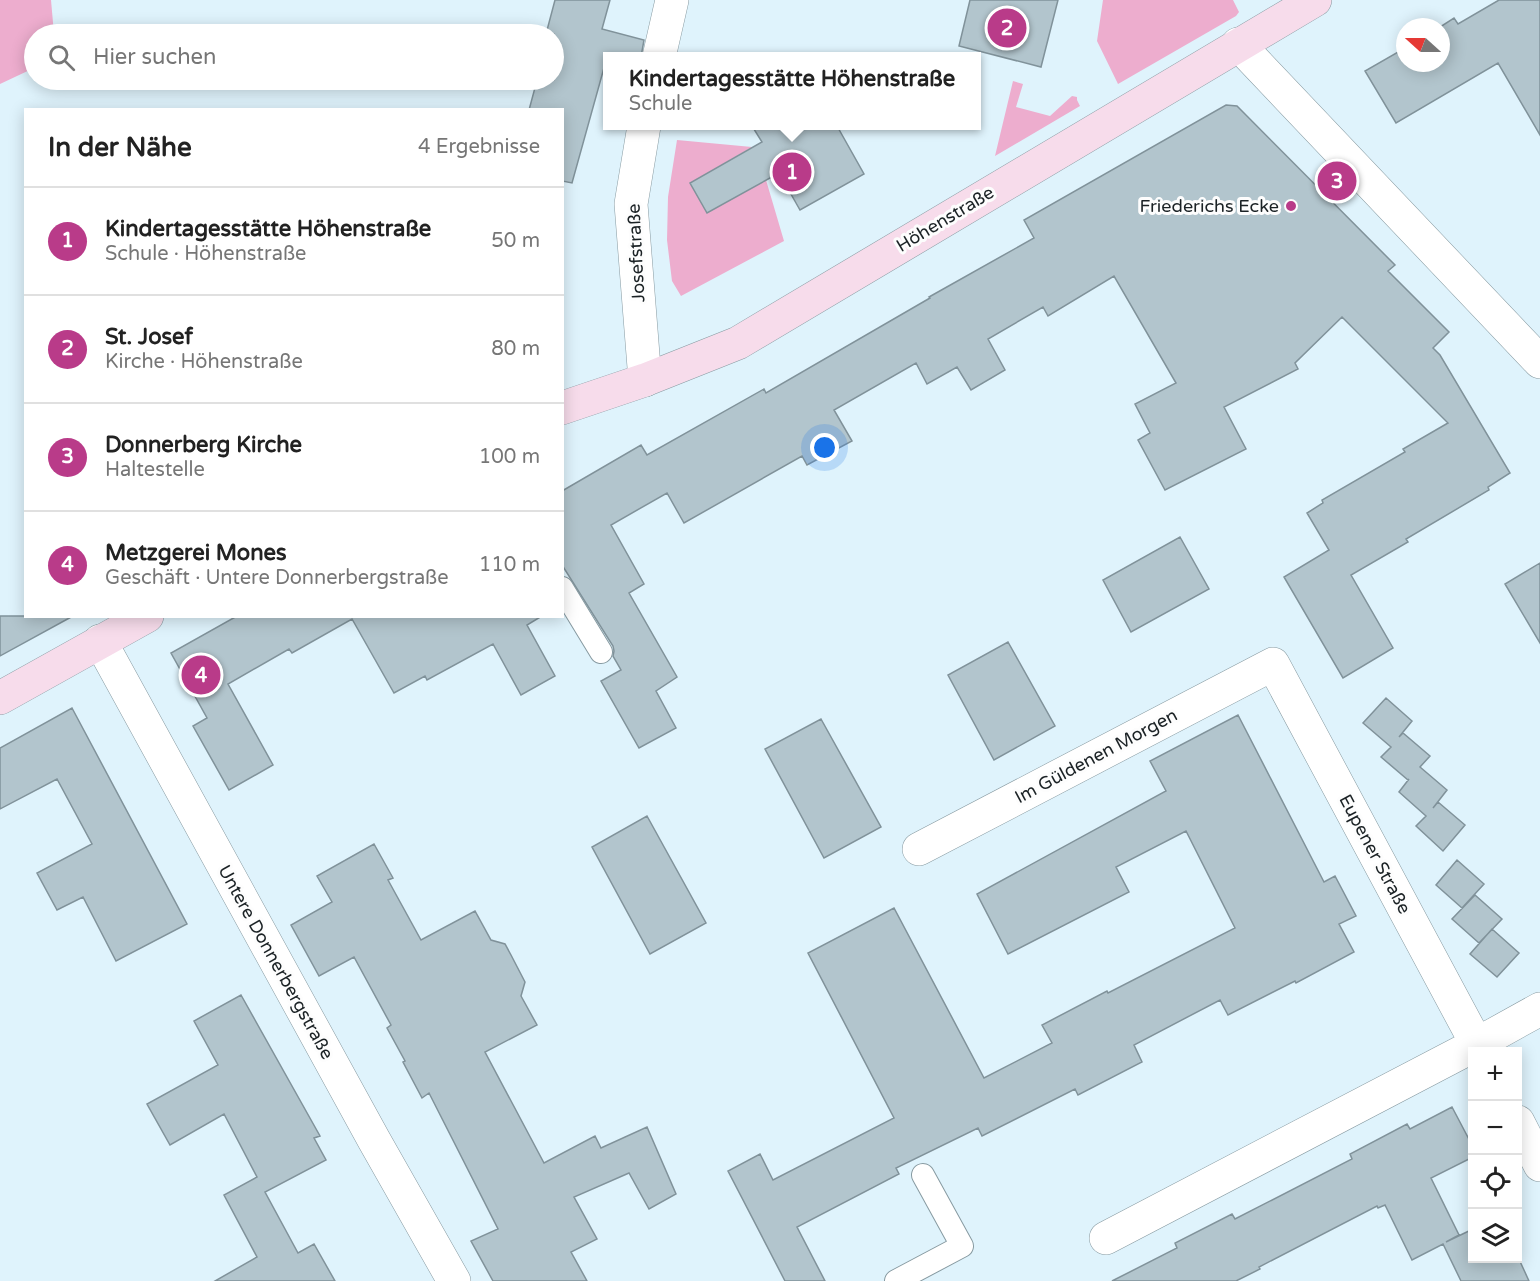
<!DOCTYPE html>
<html lang="de">
<meta charset="utf-8">
<style>
body{margin:0;font-family:"Varela Round",sans-serif;background:#f6f6f6;color:#222}
.controls{position:absolute;right:18px;bottom:18px;display:grid;overflow:hidden;border-radius:0px;box-shadow:0 3px 15px #0003}
.controls button{width:54px;height:54px;display:grid;place-items:center;padding:0;border:0;border-bottom:2px solid #e0e0e0;background:#fff;color:#222;font:30px sans-serif}
.compass{position:absolute;left:1396px;top:18px;width:54px;height:54px;border-radius:50%;background:#fff;box-shadow:0 3px 15px #0003;rotate:291deg}
.you{position:absolute;left:825px;top:448px;width:21px;height:21px;margin:-15px;border:4px solid #fff;border-radius:50%;background:#1a73e8;box-shadow:0 0 0 9px #1a73e833}
.badge{display:grid;place-items:center;width:39px;height:39px;border-radius:50%;background:#b93b89;color:#fff;font-size:20px;font-weight:700}
.pin{position:absolute;translate:-50% -50%;border:3px solid #fff;box-shadow:0 2px 6px #0006}
.popup{position:absolute;left:603px;top:52px;width:378px;height:78px;box-sizing:border-box;display:grid;place-content:center;border-radius:0px;background:#fff;filter:drop-shadow(0 2px 4px #0005);font-size:20px;white-space:nowrap;color:#767676}
.popup b{font-size:22px;color:#222}
.popup::after{content:'';position:absolute;left:50%;top:100%;margin-left:-12px;border:12px solid transparent;border-top-color:#fff}
.list{margin:0;padding:0;list-style:none}
h2{display:flex;justify-content:space-between;align-items:center;height:78px;margin:0;padding:0 24px;font-size:26px}
h2 small{font-size:20px;font-weight:400;color:#767676}
.list li{display:grid;grid-template-columns:39px 1fr auto;gap:18px;align-items:center;box-sizing:border-box;height:108px;padding:0 24px;border-top:2px solid #e0e0e0}
.list b{display:block;font-size:22px;white-space:nowrap}
.list p{margin:0;font-size:20px;white-space:nowrap;color:#767676}
.list em{font-size:20px;font-style:normal;color:#767676}
.icon{flex:none;width:33px;height:33px;fill:none;stroke:currentColor;stroke-width:2;stroke-linecap:round;stroke-linejoin:round}
.map{position:relative;flex:none;width:1540px;height:1281px;overflow:hidden}
.search{position:absolute;background:#fff;box-shadow:0 3px 15px #0003;left:24px;top:24px;width:540px;height:66px;display:flex;align-items:center;gap:15px;box-sizing:border-box;padding:0 21px;border-radius:33px;color:#767676;font-size:22px}
.panel{position:absolute;background:#fff;box-shadow:0 3px 15px #0003;left:24px;top:108px;width:540px;height:510px;border-radius:0px}
.map>svg:first-child{display:block}
.green{fill:#edadce}
.building{fill:#b2c5cd;stroke:#80929a;stroke-width:1.5}
.lines{fill:none;stroke-linecap:round;stroke-linejoin:round}
.lane-casing{stroke:#879aa1;stroke-width:24}
.street-casing{stroke:#879aa1;stroke-width:34}
.secondary-casing{stroke:#879aa1;stroke-width:34}
.lane{stroke:#fff;stroke-width:22}
.street{stroke:#fff;stroke-width:33}
.secondary{stroke:#f7dceb;stroke-width:33}
.poi-dot{fill:#b93b89;stroke:#fdfdfd;stroke-width:2}
.labels{text-anchor:middle;dominant-baseline:central;stroke-width:6;stroke-linejoin:round;paint-order:stroke}
.poi-label{font-size:18px;fill:#1b2225;stroke:#fdfdfd;text-anchor:end}
.street-label{font-size:18px;fill:#1b2225;stroke:#fdfdfd}
</style>
<div class="map">
<svg width="1540" height="1281" viewBox="0 0 1540 1281">
<rect width="100%" height="100%" fill="#dff3fc"/>
<path class="green" d="M 0,0 L 51,0 L 54,34 L 34,34 L 34,68 L 0,84 Z
M 1103,0 L 1233,0 L 1239,12 L 1236,16 L 1118,84 L 1097,41 Z
M 1013,81 L 1023,84 L 1016,107 L 1050,116 L 1072,96 L 1077,97 L 1077,100 L 1080,106 L 995,156 Z
M 677,140 L 752,147 L 690,183 L 707,212 L 766,180 L 784,241 L 681,296 L 672,281 L 667,240 L 668,197 Z"/>
<path class="building" d="M 555,0 L 610,0 L 602,29 L 644,40 L 641,57 L 607,57 L 572,183 L 562,181 L 562,110 L 529,110 L 536,84 L 533,83 L 534,80 L 554,80 L 554,34 L 546,34 Z
M 970,0 L 1058,0 L 1041,67 L 959,46 Z
M 1499,0 L 1540,0 L 1540,135 L 1498,63 L 1396,123 L 1365,71 L 1405,48 L 1405,63 L 1441,63 L 1441,27 L 1440,27 L 1454,18 L 1458,24 Z
M 1226,105 L 1237,106 L 1395,265 L 1388,271 L 1449,332 L 1433,348 L 1440,355 L 1510,473 L 1488,487 L 1489,490 L 1406,539 L 1408,542 L 1351,575 L 1393,648 L 1343,678 L 1284,577 L 1329,550 L 1307,513 L 1323,503 L 1322,500 L 1405,452 L 1403,449 L 1448,423 L 1342,317 L 1295,363 L 1298,369 L 1224,407 L 1246,449 L 1165,490 L 1138,440 L 1150,433 L 1135,404 L 1176,383 L 1114,276 L 1048,316 L 1043,307 L 988,339 L 1005,370 L 971,390 L 957,367 L 927,384 L 916,363 L 834,410 L 852,441 L 807,465 L 802,456 L 684,523 L 667,493 L 611,525 L 644,584 L 629,593 L 677,677 L 656,691 L 676,728 L 639,748 L 601,681 L 621,670 L 613,656 L 614,651 L 613,646 L 562,565 L 562,491 L 641,445 L 647,455 L 764,389 L 766,393 L 930,298 L 929,297 L 1034,238 L 1024,220 Z
M 752,126 L 837,126 L 864,174 L 800,210 L 779,173 L 707,213 L 690,183 L 762,142 Z
M 1180,537 L 1209,589 L 1131,632 L 1103,580 Z
M 1540,563 L 1540,643 L 1505,584 Z
M 0,616 L 73,616 L 0,656 Z
M 237,616 L 542,616 L 527,625 L 555,676 L 521,695 L 493,644 L 427,680 L 425,676 L 394,693 L 352,619 L 292,653 L 289,649 L 228,684 L 273,765 L 229,790 L 193,726 L 207,718 L 171,653 Z
M 1008,642 L 1055,726 L 994,760 L 948,675 Z
M 1386,698 L 1412,721 L 1399,737 L 1403,733 L 1430,756 L 1420,767 L 1447,790 L 1433,808 L 1438,802 L 1465,825 L 1443,851 L 1416,826 L 1426,816 L 1399,792 L 1409,779 L 1408,780 L 1381,757 L 1391,747 L 1363,723 Z
M 72,708 L 187,924 L 116,961 L 83,897 L 57,910 L 37,873 L 92,844 L 57,779 L 0,809 L 0,748 Z
M 1238,715 L 1324,882 L 1335,876 L 1356,916 L 1339,924 L 1354,952 L 1296,983 L 1295,981 L 1228,1015 L 1220,1000 L 1134,1045 L 1142,1062 L 1078,1095 L 1075,1089 L 982,1136 L 978,1128 L 896,1168 L 899,1174 L 797,1227 L 825,1281 L 785,1281 L 728,1171 L 760,1154 L 773,1180 L 894,1118 L 808,953 L 894,908 L 984,1078 L 1052,1043 L 1042,1025 L 1107,991 L 1108,993 L 1235,928 L 1186,831 L 1116,867 L 1129,892 L 1008,954 L 977,894 L 1166,791 L 1150,761 Z
M 821,719 L 881,827 L 824,858 L 765,749 Z
M 647,816 L 706,923 L 650,954 L 592,847 Z
M 374,844 L 393,878 L 388,880 L 421,940 L 475,911 L 491,940 L 505,944 L 511,955 L 525,982 L 521,996 L 537,1025 L 485,1052 L 544,1163 L 595,1136 L 601,1148 L 647,1127 L 676,1194 L 649,1209 L 629,1173 L 574,1197 L 597,1239 L 571,1252 L 587,1281 L 493,1281 L 471,1241 L 498,1229 L 429,1093 L 422,1098 L 403,1062 L 405,1061 L 387,1028 L 391,1025 L 354,957 L 319,976 L 291,925 L 332,902 L 317,876 Z
M 1457,860 L 1484,884 L 1462,908 L 1436,885 Z
M 1475,895 L 1502,919 L 1479,943 L 1452,919 Z
M 1492,929 L 1519,953 L 1497,977 L 1470,954 Z
M 241,995 L 320,1136 L 314,1138 L 326,1160 L 265,1192 L 298,1253 L 314,1244 L 335,1281 L 215,1281 L 257,1257 L 224,1195 L 257,1177 L 224,1114 L 170,1145 L 147,1104 L 218,1065 L 194,1021 Z
M 1452,1107 L 1473,1147 L 1473,1157 L 1431,1178 L 1459,1235 L 1446,1242 L 1473,1229 L 1473,1258 L 1518,1258 L 1518,1257 L 1529,1281 L 1461,1281 L 1443,1244 L 1412,1260 L 1385,1205 L 1378,1208 L 1377,1206 L 1259,1267 L 1260,1269 L 1236,1281 L 1112,1281 L 1177,1248 L 1175,1243 L 1232,1214 L 1235,1219 L 1352,1159 L 1350,1154 L 1407,1124 L 1410,1129 Z"/>
<g class="lines">
<g class="lane-casing">
<path id="lane" d="M 562,588 L 601,652
M 896,1281 L 962,1246 L 923,1175"/>
</g>
<g class="street-casing">
<path id="street" d="M 1238,44 L 1540,362
M 659,57 L 672,0
M 644,126 L 631,204 L 645,380
M 100,641 L 374,1140 L 454,1281
M 919,849 L 1273,664 L 1481,1052
M 1518,1122 L 1540,1165
M 1106,1238 L 1477,1044 L 1540,1009"/>
</g>
<g class="secondary-casing">
<path id="secondary" d="M 562,408 L 645,380 L 738,343 L 1315,0
M 0,698 L 147,616"/>
</g>
<use href="#lane" class="lane"/>
<use href="#street" class="street"/>
<use href="#secondary" class="secondary"/>
</g>
<circle class="poi-dot" cx="1291" cy="206" r="6"/>
<g class="labels">
<g class="poi-label">
<text x="1279" y="206">Friederichs Ecke</text>
</g>
<g class="street-label">
<text transform="translate(945 219) rotate(-31)">Höhenstraße</text>
<text transform="translate(636 253) rotate(-93)">Josefstraße</text>
<text transform="translate(1096 756) rotate(-28)">Im Güldenen Morgen</text>
<text transform="translate(1375 854) rotate(62)">Eupener Straße</text>
<text transform="translate(276 962) rotate(61)">Untere Donnerbergstraße</text>
</g>
</g>
</svg>
<div class="controls">
<button>+</button>
<button>−</button>
<button><svg class="icon" aria-label="locate" viewBox="0 0 24 24"><circle cx="12" cy="12" r="6"/><path d="M12 2v4M12 18v4M2 12h4M18 12h4"/></svg></button>
<button><svg class="icon" aria-label="layers" viewBox="0 0 24 24"><path d="M12 4l9 5-9 5-9-5zM3 14l9 5 9-5"/></svg></button>
</div>
<svg class="compass" viewBox="-18 -18 36 36"><path d="M0-13l5 13h-10z" fill="#e53935"/><path d="M0 13l5-13h-10z" fill="#767676"/></svg>
<div class="you"></div>
<div class="pin badge" style="left:792px;top:172px">1</div>
<div class="popup"><b>Kindertagesstätte Höhenstraße</b>Schule</div>
<div class="pin badge" style="left:1007px;top:28px">2</div>
<div class="pin badge" style="left:1337px;top:181px">3</div>
<div class="pin badge" style="left:201px;top:675px">4</div>
<div class="search"><svg class="icon" aria-label="search" viewBox="0 0 24 24"><circle cx="10" cy="10" r="6"/><path d="M15 15l6 6"/></svg>Hier suchen</div>
<section class="panel">
<h2>In der Nähe<small>4 Ergebnisse</small></h2>
<ul class="list">
<li><span class="badge">1</span><div><b>Kindertagesstätte Höhenstraße</b><p>Schule · Höhenstraße</p></div><em>50 m</em></li>
<li><span class="badge">2</span><div><b>St. Josef</b><p>Kirche · Höhenstraße</p></div><em>80 m</em></li>
<li><span class="badge">3</span><div><b>Donnerberg Kirche</b><p>Haltestelle</p></div><em>100 m</em></li>
<li><span class="badge">4</span><div><b>Metzgerei Mones</b><p>Geschäft · Untere Donnerbergstraße</p></div><em>110 m</em></li>
</ul>
</section>
</div>
